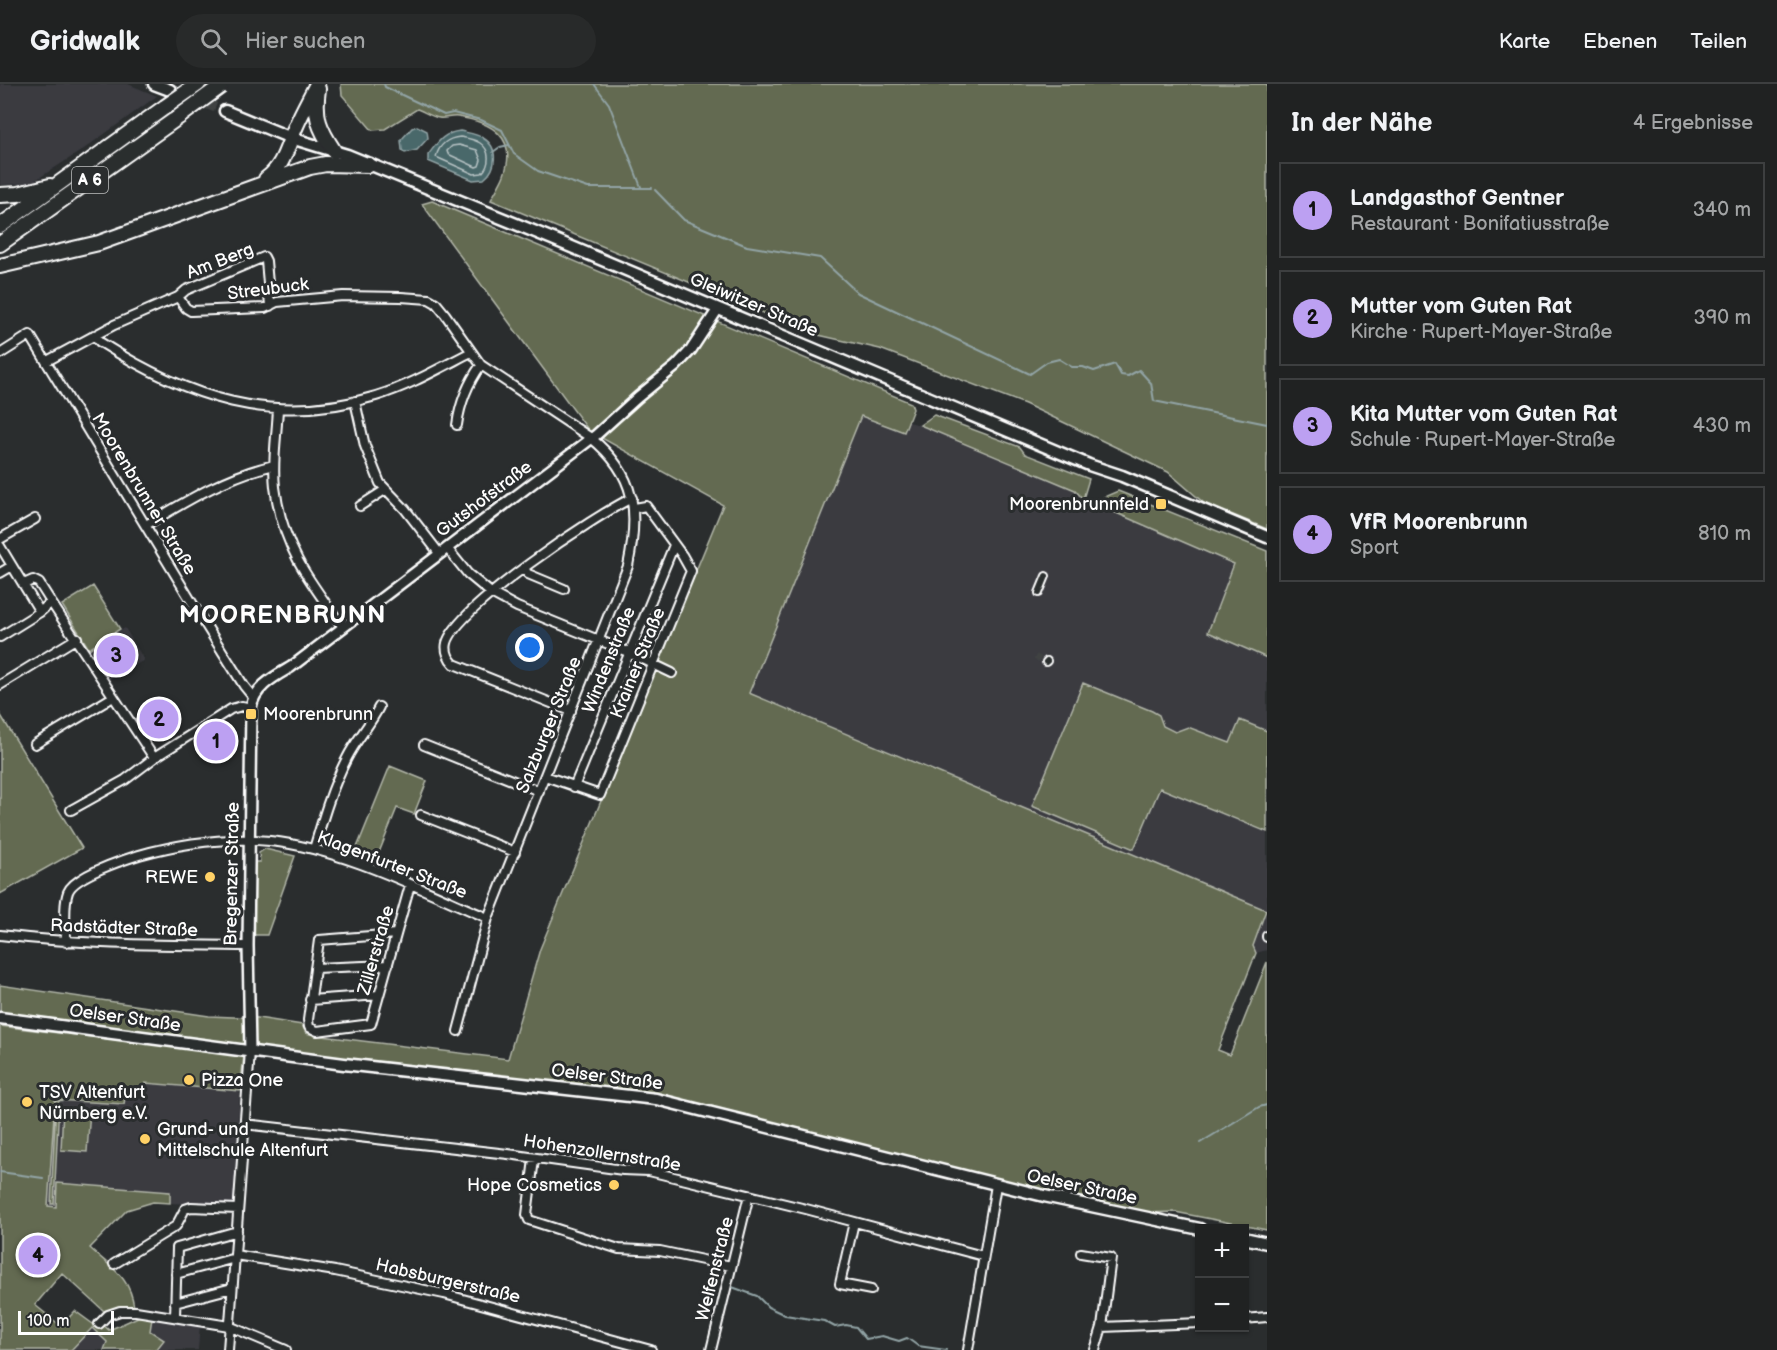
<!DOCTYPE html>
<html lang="de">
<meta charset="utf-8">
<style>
body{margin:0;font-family:"Balsamiq Sans",sans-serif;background:#282a2a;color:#f1f3f6}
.controls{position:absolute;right:18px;bottom:18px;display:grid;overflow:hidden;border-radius:0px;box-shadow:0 2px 4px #0004}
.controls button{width:54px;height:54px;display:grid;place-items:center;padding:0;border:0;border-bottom:2px solid #3d3f40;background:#202222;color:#f1f3f6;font:30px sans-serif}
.scale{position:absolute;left:18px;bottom:15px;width:96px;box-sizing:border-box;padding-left:6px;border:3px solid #fff;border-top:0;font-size:16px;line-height:21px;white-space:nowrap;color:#fff;-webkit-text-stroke:4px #2a2d2e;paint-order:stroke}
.you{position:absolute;left:530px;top:564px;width:21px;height:21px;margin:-15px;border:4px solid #fff;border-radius:50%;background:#1a73e8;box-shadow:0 0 0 9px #1a73e833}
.badge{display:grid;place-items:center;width:39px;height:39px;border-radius:50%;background:#bca0f2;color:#111;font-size:20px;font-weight:700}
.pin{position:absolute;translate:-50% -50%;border:3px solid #fff;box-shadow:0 2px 6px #0006}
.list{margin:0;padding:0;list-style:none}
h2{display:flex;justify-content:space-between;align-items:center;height:78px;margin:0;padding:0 24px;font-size:26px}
h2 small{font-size:20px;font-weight:400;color:#a2a4a5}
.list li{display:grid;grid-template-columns:39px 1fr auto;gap:18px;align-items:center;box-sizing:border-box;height:96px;margin:0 12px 12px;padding:0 12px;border:2px solid #3d3f40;border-radius:0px}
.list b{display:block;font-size:22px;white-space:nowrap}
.list p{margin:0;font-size:20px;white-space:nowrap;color:#a2a4a5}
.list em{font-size:20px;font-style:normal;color:#a2a4a5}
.icon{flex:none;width:33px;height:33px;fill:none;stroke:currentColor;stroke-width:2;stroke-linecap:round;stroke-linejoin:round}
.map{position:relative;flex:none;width:1267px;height:1266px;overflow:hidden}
header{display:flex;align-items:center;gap:36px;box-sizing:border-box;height:84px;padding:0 30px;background:#202222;border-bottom:2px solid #3d3f40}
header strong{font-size:28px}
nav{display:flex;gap:33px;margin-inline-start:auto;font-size:21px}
.search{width:420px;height:54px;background:#282a2a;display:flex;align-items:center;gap:15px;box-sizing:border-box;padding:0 21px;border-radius:33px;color:#a2a4a5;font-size:22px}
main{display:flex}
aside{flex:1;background:#202222}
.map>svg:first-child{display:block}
.built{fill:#3a3a41}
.green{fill:#636b51;stroke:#b1b5a8;stroke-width:1.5;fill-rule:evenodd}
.water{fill:#4a686b;stroke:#92a4a6;stroke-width:1.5}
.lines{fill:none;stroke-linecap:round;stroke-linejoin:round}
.shore{stroke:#b7c3c4;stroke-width:1.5}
.stream{stroke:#92a4a6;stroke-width:2}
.pedestrian-tunnel{stroke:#3f4243;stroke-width:6;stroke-dasharray:6 3;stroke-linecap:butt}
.secondary-tunnel{stroke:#3f4243;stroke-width:10;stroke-dasharray:10 5;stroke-linecap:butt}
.pedestrian-casing{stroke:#fff;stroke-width:10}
.minor-casing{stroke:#fff;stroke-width:12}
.tertiary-casing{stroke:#fff;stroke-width:14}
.secondary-casing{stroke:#fff;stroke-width:15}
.motorway-casing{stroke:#fff;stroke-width:18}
.pedestrian{stroke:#2a2d2e;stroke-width:6}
.minor{stroke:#2a2d2e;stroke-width:8}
.tertiary{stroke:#2a2d2e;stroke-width:9}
.secondary{stroke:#2a2d2e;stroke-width:10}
.motorway{stroke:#2a2d2e;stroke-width:14}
.motorway-bridge-casing{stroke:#fff;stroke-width:18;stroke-linecap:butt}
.motorway-bridge{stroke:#2a2d2e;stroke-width:14}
.poi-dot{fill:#ffd166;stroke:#2a2d2e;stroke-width:2}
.labels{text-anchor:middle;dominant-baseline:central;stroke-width:6;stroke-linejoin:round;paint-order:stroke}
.shield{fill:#2a2d2e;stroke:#bfc0c0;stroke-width:1.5}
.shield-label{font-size:16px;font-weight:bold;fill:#fff}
.street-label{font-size:18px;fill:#fff;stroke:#2a2d2e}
.poi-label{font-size:18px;fill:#fff;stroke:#2a2d2e;text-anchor:start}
.district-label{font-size:24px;font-weight:bold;letter-spacing:1.5px;fill:#fff;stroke:#2a2d2e}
</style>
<header>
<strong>Gridwalk</strong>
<div class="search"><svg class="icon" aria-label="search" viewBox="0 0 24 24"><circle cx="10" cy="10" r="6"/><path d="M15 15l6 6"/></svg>Hier suchen</div>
<nav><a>Karte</a><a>Ebenen</a><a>Teilen</a></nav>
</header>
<main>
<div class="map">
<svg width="1267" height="1266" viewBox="0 0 1267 1266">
<rect width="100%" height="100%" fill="#2a2d2e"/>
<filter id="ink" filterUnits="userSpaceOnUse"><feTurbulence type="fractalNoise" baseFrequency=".0167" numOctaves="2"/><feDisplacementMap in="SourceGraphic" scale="12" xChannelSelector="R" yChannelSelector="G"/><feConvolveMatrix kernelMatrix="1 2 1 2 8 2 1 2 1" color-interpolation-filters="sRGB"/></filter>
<g filter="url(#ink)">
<path class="built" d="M 0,0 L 128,0 L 157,12 L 81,67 L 31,99 L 0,101 Z
M 861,331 L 904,348 L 909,338 L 920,341 L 1075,406 L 1083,415 L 1107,426 L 1235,480 L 1208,548 L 1267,574 L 1267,647 L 1240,636 L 1230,659 L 1188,643 L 1176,648 L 1162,642 L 1159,631 L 1160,704 L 1267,748 L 1267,866 L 1256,869 L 1253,862 L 1266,826 L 749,609 Z
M 125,544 L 144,576 L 115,593 L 114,592 L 106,597 L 88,566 Z
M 144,999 L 240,1007 L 234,1122 L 170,1119 L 169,1108 L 58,1099 L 56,1123 L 48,1122 L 55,1016 L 124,1020 L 126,1007 Z
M 152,1234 L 200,1240 L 198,1266 L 156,1266 L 164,1256 L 150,1247 Z
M 91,1244 L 108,1258 L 104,1266 L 71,1266 Z"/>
<path class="green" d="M 341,0 L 1267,0 L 1267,445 L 1204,419 L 1168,388 L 1025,320 L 880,265 L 814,250 L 491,116 C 495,108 501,99 504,91 C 518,53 491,38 458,33 C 451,32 445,35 439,34 C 432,33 423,27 417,25 L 385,45 L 372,46 L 342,11 Z
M 432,117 L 911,319 L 913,325 L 904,348 L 861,332 L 749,609 L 1266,826 L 1253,862 L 1256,869 L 1218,966 L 1230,971 L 1267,878 L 1267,1146 L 1175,1128 L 1142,1129 L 981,1093 L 672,1014 L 268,965 L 0,929 L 0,901 L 209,932 L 258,934 L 302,941 L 306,949 L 314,951 L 508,975 L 540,865 L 723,421 L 589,347 L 422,120 Z
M 934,331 L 1020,363 L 1025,370 L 1089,395 L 1083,415 L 1075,406 L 920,341 Z
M 1118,407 L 1267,467 L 1267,574 L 1208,548 L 1234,480 L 1100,422 L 1104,413 Z
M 93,502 L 120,545 L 89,565 L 62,521 Z
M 1083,599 L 1152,627 L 1159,631 L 1163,642 L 1175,648 L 1188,643 L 1230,659 L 1240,636 L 1267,647 L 1267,748 L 1160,704 L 1134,765 L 1032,722 Z
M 0,630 L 82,764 L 0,810 Z
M 390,682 L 427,697 L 414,730 L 397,724 L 376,776 L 356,766 Z
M 265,765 L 295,772 L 267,851 L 254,851 L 253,778 L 260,778 L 259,769 Z
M 0,942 L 244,971 L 240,1007 L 145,999 L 144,1004 L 136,1008 L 126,1008 L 124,1020 L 55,1016 L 48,1122 L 56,1123 L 57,1099 L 170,1108 L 170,1119 L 153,1118 L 127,1126 L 90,1164 C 111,1184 130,1192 134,1223 L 113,1224 L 100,1238 L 109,1246 L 140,1232 L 152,1234 L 150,1247 L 164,1256 L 156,1266 L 104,1266 L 107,1258 L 92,1244 L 71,1266 L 0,1266 ZM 62,1189 L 104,1227 L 93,1240 L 75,1227 L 61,1242 L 35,1221 Z
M 56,1017 L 59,1017 L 54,1120 L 51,1120 Z
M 63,1024 L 90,1026 L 87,1068 L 61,1066 Z"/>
<path class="water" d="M 417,42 L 427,47 L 428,54 L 417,66 L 405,69 L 402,66 L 401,56 L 412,44 Z
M 460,47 C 468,49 477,50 483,54 C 499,63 497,85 484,95 L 473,96 L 428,77 L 428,71 C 438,58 443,49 460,47 Z"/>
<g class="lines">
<path class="shore" d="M 460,53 C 466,54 474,55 480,59 C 491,66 490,81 482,89 L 474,90 L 436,73 C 439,61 448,54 460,53 Z
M 459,61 L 477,66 L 481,76 L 479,82 L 476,83 L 448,70 L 447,67 L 452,62 Z"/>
<path class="stream" d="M 384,0 L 385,3 L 444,31 L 453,29 L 481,36 L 502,46 L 514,70 L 538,87 L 588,104 L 652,104
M 594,0 L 609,20 L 641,103
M 493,68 L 500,63 L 509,61
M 655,106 L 684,136 L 747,162 L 820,174 L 858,209 L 1030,290 L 1047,278 L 1059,275 L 1072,283 L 1083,283 L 1094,287 L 1115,280 L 1121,291 L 1128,292 L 1139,286 L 1151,299 L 1154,317 L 1267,340
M 1200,1059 L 1259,1023 L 1267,1021
M 0,1088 L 43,1094
M 732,1203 L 757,1212 L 768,1223 L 785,1231 L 824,1237 L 835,1243 L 846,1241 L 856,1243 L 866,1255 L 882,1252 L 899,1257 L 907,1254 L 918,1262 L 946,1266"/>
<path class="pedestrian-tunnel" d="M 1035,573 L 1046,578"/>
<path class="secondary-tunnel" d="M 178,9 L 225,27"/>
<g class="pedestrian-casing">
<path id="pedestrian" d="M 1039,509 L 1046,492
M 1046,578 L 1047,577"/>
</g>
<g class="minor-casing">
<path id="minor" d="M 178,213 L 186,206 L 264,173 L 266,177 L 270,222
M 94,251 L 100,258 C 188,314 272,343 376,312 C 409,302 440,284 471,268
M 0,270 L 30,251 L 202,535 L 244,602 L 253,613
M 47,277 L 114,241 L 178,213 L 186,224 L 191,227 L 265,224 L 277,218 L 343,212 L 401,213 L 429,215 L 436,219 L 445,230 L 481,281 L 591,354 C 637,391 639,429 628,482 L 488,834 L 458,947
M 355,317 L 365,362 L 380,399 L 405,425 L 439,469
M 278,324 C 277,350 272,377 275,403 C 282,462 309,497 343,543
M 457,341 C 460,319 468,299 481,281
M 360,422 L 385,406
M 146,441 C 188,416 227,392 274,381
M 0,455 L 35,435
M 0,462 L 40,528 L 51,518 L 154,674
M 447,464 L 468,490 L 491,509 L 517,523 L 628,568 L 672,589
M 524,485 L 528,490 L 564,505
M 0,489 L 12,482
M 24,500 L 33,496 L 39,499 L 51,518
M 0,553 L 40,528
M 0,601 L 77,554
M 571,627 L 454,580 C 449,575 445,567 447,559 C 456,524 596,431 632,414
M 35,660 L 113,613
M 424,661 L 539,707
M 545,692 L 600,711 L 691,487 L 682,471 L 646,422 L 635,424
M 574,703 L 674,461
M 71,726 L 125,696 L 154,674 L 231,625 L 242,622 L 251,624
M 421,731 L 515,768
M 314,765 C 323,734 332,703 347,674 C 356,656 370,641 379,623
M 396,850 L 319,856 L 308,936 L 309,943 L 317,947 L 371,940 C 384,893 397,847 410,801
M 0,851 C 83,861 164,861 248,862
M 1267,853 L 1267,852
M 66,858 C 66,843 63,822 68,808 C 74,792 123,776 139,771 C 182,759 226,753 270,757 C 343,765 420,805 488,834
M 315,884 L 388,881
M 310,916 L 379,911
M 244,1040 L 508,1070 L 623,1086 L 649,1087 L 806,1125 L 983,1172
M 534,1075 L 527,1131 L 529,1136 L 619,1165 L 660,1167 L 731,1182
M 854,1138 L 840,1200 L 871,1206
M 1081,1169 L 1111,1174 L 1102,1243 L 1095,1266
M 235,1171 L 335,1187 L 444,1210 L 651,1266
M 114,1180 L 176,1142 L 185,1125 L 191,1123 L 238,1125
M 176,1190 L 235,1174
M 175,1219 L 232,1204
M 175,1233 L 177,1164 L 237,1147
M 1244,1235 L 1267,1233
M 99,1240 L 108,1231 L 120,1227 L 136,1227 L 229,1242 L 286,1266
M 1102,1243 L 1200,1239
M 228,1266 L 250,967
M 711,1266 L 749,1111
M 968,1266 L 996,1101"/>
</g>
<g class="tertiary-casing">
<path id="tertiary" d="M 250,967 L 248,862 L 251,624 C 254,603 274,593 291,583 L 596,351 L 638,313 L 676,282 L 691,266 L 718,225"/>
</g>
<g class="secondary-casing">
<path id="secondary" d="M 154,0 L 170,6
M 225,27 L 291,54 L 347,71 L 555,156 L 1089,381 L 1122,392 L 1267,453
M 0,934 L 344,980 L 656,1015 L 1044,1112 L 1200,1145
M 1244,1154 L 1267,1159"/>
</g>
<g class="motorway-casing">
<path id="motorway" d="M 318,5 C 314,33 319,44 334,67
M 266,95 C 284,82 287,62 296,42 C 302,28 310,14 317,0
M 0,111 L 18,110 L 50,102
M 0,142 L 165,23
M 0,160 L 180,32
M 0,182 L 99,159 L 310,83 L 326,80 L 369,81"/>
</g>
<use href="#pedestrian" class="pedestrian"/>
<use href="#minor" class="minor"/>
<use href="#tertiary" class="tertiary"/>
<use href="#secondary" class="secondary"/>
<use href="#motorway" class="motorway"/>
<g class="motorway-bridge-casing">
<path id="motorway-bridge" d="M 165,23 L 198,0
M 180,32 L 221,2"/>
</g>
<use href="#motorway-bridge" class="motorway-bridge"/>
</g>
</g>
<g class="poi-dot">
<rect x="1155" y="414" width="12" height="12" rx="3"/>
<rect x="245" y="624" width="12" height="12" rx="3"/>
<circle cx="210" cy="793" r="6"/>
<circle cx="189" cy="996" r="6"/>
<circle cx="27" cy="1018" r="6"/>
<circle cx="145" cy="1055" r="6"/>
<circle cx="614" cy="1101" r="6"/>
</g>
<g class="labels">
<rect class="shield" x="72" y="83" width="36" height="26" rx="4.5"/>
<g class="shield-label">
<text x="90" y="96">A 6</text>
</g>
<g class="street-label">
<text transform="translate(220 177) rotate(-21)">Am Berg</text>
<text transform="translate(268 205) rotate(-7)">Streubuck</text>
<text transform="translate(754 221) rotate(23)">Gleiwitzer Straße</text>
<text transform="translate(144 410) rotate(59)">Moorenbrunner Straße</text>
<text transform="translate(484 415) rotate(-37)">Gutshofstraße</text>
<text transform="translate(609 576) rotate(-68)">Windenstraße</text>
<text transform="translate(638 579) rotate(-68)">Krainer Straße</text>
<text transform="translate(549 641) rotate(-68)">Salzburger Straße</text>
<text transform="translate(392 781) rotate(21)">Klagenfurter Straße</text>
<text transform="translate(232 790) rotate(-89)">Bregenzer Straße</text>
<text transform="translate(124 844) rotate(2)">Radstädter Straße</text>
<text transform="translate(376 866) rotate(-74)">Zillerstraße</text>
<text transform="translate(125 934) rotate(8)">Oelser Straße</text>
<text transform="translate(607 993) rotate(7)">Oelser Straße</text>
<text transform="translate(602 1069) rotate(9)">Hohenzollernstraße</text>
<text transform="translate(1082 1103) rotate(12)">Oelser Straße</text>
<text transform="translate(715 1185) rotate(-76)">Welfenstraße</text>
<text transform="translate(448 1197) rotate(13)">Habsburgerstraße</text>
</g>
<g class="poi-label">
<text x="1149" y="420" text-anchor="end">Moorenbrunnfeld</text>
<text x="263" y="630">Moorenbrunn</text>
<text x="198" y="793" text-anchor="end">REWE</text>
<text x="201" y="996">Pizza One</text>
<text x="39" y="1008">TSV Altenfurt<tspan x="39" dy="21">Nürnberg e.V.</tspan></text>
<text x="157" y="1045">Grund- und<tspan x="157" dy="21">Mittelschule Altenfurt</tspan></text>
<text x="602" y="1101" text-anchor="end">Hope Cosmetics</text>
</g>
<g class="district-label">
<text x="283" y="531">MOORENBRUNN</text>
</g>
</g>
</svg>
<div class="controls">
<button>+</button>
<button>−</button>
</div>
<div class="scale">100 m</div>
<div class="you"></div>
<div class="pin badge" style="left:216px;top:657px">1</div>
<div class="pin badge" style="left:159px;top:635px">2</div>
<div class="pin badge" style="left:116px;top:571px">3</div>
<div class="pin badge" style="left:38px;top:1171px">4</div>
</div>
<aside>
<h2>In der Nähe<small>4 Ergebnisse</small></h2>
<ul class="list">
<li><span class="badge">1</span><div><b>Landgasthof Gentner</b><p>Restaurant · Bonifatiusstraße</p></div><em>340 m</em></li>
<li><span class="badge">2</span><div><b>Mutter vom Guten Rat</b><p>Kirche · Rupert-Mayer-Straße</p></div><em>390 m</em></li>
<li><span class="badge">3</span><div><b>Kita Mutter vom Guten Rat</b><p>Schule · Rupert-Mayer-Straße</p></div><em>430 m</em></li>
<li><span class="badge">4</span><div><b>VfR Moorenbrunn</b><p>Sport</p></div><em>810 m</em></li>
</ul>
</aside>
</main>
